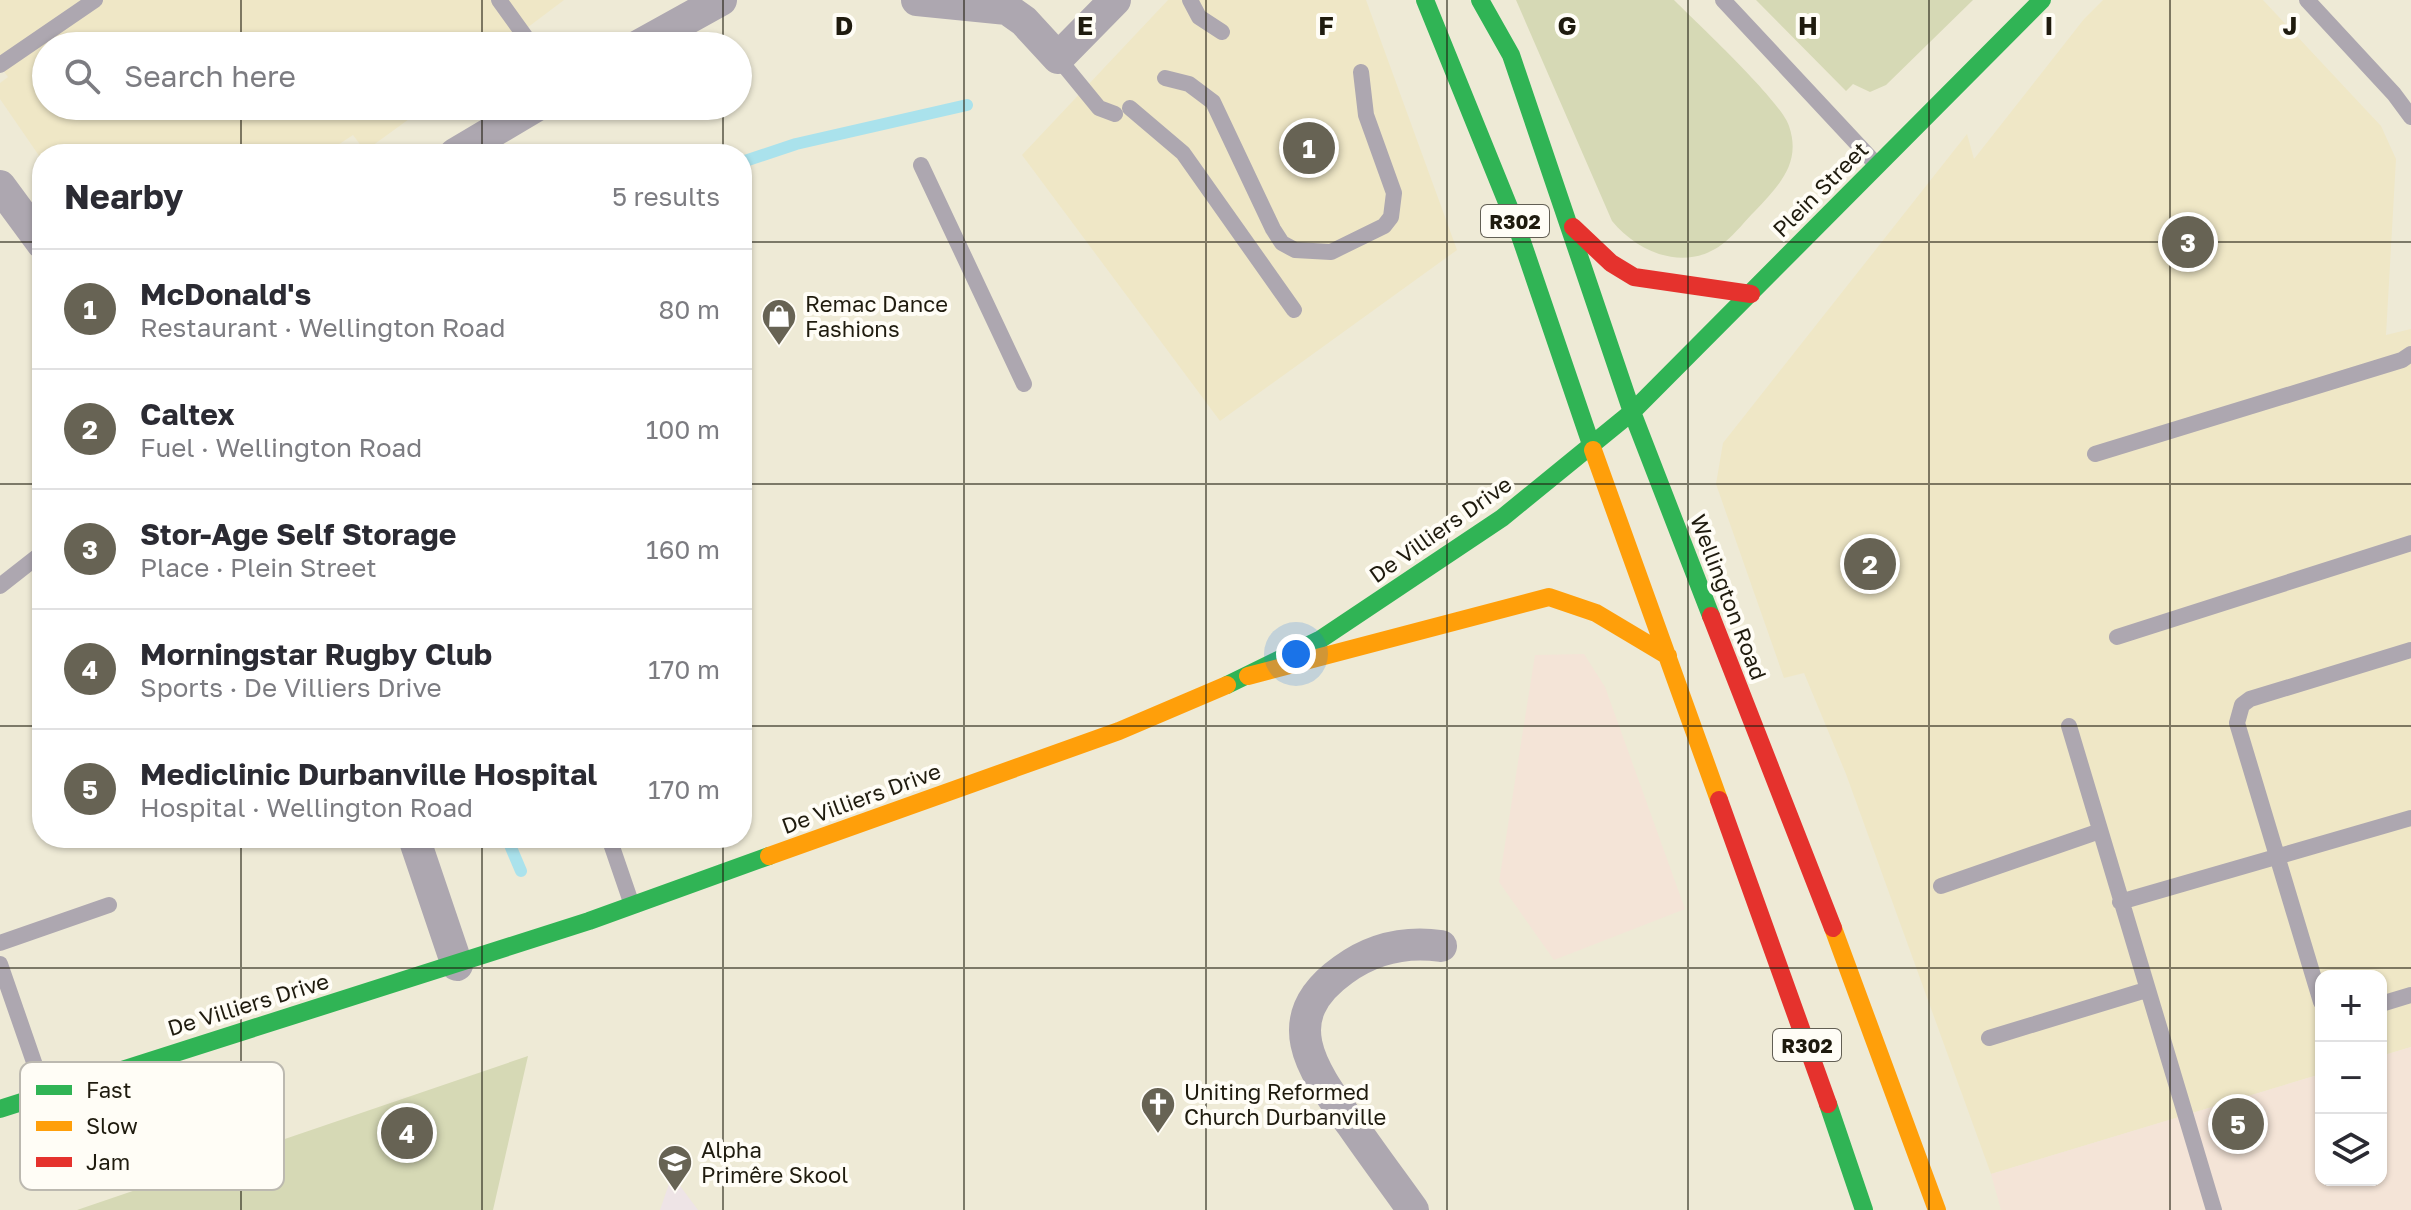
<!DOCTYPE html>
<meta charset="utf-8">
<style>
body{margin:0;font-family:"Golos Text",sans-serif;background:#f7f7f7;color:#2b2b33}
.controls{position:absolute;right:24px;bottom:24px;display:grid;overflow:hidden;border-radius:16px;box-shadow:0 2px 6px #0004}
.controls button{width:72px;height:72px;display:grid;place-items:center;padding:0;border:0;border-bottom:2px solid #e1e1e2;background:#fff;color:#2b2b33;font:40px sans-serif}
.you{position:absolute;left:1296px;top:654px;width:28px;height:28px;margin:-20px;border:6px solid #fff;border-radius:50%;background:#1a73e8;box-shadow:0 0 0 12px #1a73e833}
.badge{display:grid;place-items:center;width:52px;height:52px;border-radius:50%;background:#676354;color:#fff;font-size:26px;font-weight:700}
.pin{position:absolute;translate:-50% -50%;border:4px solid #fff;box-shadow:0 2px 8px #0006}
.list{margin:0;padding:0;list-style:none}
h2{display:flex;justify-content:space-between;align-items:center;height:104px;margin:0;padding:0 32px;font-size:34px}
h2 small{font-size:26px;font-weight:400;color:#7c7c81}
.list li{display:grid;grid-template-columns:52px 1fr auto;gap:24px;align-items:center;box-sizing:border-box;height:120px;padding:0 32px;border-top:2px solid #e1e1e2}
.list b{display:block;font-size:30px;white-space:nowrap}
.list p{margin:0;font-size:26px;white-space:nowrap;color:#7c7c81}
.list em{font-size:26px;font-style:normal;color:#7c7c81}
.icon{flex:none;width:44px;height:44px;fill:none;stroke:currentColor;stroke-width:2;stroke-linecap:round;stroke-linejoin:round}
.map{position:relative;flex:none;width:2411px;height:1210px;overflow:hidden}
.search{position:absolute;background:#fff;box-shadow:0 2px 6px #0004;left:32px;top:32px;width:720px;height:88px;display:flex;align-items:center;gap:20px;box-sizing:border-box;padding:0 28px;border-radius:44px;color:#7c7c81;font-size:30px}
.panel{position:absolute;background:#fff;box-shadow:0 2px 6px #0004;left:32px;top:144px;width:720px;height:704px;border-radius:32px}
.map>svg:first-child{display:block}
.built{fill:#efe7c6}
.education{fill:#eee4e6}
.medical{fill:#f4e4d7}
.green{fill:#d6d9b5}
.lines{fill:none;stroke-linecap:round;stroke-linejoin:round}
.stream{stroke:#aae2ec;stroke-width:12}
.lane{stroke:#ada7b0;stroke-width:16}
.street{stroke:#ada7b0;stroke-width:32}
.fast{stroke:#30b455;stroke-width:18}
.slow{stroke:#ff9f0a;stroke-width:18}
.jam{stroke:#e5322d;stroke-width:18}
.grid{fill:none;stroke:#1f1b0e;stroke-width:2;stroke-opacity:0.55}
.labels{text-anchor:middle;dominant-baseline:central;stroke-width:8;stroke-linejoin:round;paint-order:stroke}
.shield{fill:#fffdf6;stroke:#625f54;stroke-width:2}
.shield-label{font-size:20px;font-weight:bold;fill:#1f1b0e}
.street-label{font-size:22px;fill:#1f1b0e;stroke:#fffdf6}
.poi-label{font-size:22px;fill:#1f1b0e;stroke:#fffdf6;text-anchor:start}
.key{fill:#fffdf6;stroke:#bcb9b0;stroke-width:2}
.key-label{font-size:22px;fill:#1f1b0e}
.grid-label{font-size:26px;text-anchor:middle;font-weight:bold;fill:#1f1b0e;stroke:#fffdf6;stroke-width:8;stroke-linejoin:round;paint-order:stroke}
</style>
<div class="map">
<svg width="2411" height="1210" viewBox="0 0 2411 1210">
<rect width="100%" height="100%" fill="#eeead6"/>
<path class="built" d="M 0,0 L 564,0 L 503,46 L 46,46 L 46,106 L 427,106 L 365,151 L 353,135 L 324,154 L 42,154 L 42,160 L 0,99 L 0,83 L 8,77 L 0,66 Z
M 1168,0 L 1366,0 L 1457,250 L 1220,421 L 1022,155 Z
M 2103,0 L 2263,0 L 2381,126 L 2396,159 L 2386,335 L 2411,329 L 2411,1047 L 2381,1056 L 2381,976 L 2321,976 L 2321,1074 L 1991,1174 L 1846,774 L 1804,673 L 1784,678 L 1716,484 L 1723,443 L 1967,134 L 1974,159 L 2084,19 Z"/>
<path class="education" d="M 672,1175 L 698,1210 L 660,1210 Z"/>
<path class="medical" d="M 1584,654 L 1605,687 L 1685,909 L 1554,960 L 1499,882 L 1535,655 Z
M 2411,1047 L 2411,1210 L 2001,1210 L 1991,1174 L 2321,1074 L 2321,1180 L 2381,1180 L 2381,1056 Z"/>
<path class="green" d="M 1516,0 L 1674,0 C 1698,24 1781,101 1789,126 C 1802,164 1778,186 1755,211 C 1745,221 1736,233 1725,242 C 1688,273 1639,254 1612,221 Z
M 1756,0 L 1973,0 L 1886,85 L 1870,92 L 1853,84 L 1846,91 Z
M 528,1056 L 493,1210 L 77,1210 Z"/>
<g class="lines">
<path class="stream" d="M 742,162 L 796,144 L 967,105
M 507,838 L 521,871"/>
<path class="lane" d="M 499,0 L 532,46
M 1190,0 L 1199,17 L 1222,32
M 1723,0 L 1876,164
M 2307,0 L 2394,94 L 2411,117
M 1058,58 L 1099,108 L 1115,114
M 0,65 L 95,0
M 1165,78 L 1189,84 L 1213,102 L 1273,229 L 1282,243 L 1295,250 L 1331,252 L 1384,226 L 1391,217 L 1394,193 L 1366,115 L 1361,72
M 1130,108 L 1183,153 L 1294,310
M 921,165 L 1024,384
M 2095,454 L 2402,360 L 2411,354
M 0,586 L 42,553
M 2117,637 L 2411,543
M 2069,726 L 2214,1210
M 609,838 L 632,905
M 1941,886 L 2100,831
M 2120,902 L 2411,818
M 0,943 L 109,905
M 0,964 L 45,1094
M 2321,1002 L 2237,723 L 2242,705 L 2250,699 L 2411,650
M 2381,1004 L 2411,995
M 1989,1038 L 2146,990"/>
<path class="street" d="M 917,0 L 1007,9 L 1024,21 L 1058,58 L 1115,0
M 638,46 L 721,0
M 455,154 L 536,106
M 0,186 L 42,243
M 414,838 L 457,965
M 1413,1210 C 1393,1182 1372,1154 1352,1125 C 1314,1072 1273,1020 1343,970 C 1373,948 1405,941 1441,946"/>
<path class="fast" d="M 1425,0 L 1517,227 L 1593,450
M 1480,0 L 1511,55 L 1632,412 L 1711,616
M 1227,685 L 1321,639 L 1502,518 L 1632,412 L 2042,0
M 1828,1104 L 1864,1210
M 0,1109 L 589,921 L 769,856"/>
<path class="slow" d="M 1593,450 L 1719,800
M 1248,676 L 1549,597 L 1596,613 L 1668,656
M 769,856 L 1119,731 L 1227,685
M 1833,928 L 1937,1210"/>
<path class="jam" d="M 1573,227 L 1611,263 L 1634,277 L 1751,294
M 1711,616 L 1833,928
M 1719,800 L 1828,1104"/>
</g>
<path class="grid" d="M 241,0 L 241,46M 482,0 L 482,46M 723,0 L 723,46M 964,0 L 964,1210M 1206,0 L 1206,1210M 1447,0 L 1447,1210M 1688,0 L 1688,1210M 1929,0 L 1929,1210M 2170,0 L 2170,1210M 241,106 L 241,154M 482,106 L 482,154M 723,106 L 723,154M 0,242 L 42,242M 742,242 L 2411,242M 0,484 L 42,484M 742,484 L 2411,484M 0,726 L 42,726M 742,726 L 2411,726M 241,838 L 241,1210M 482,838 L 482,1210M 723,838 L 723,1210M 0,968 L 2411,968"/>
<defs>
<g id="shop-pin" transform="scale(1.8)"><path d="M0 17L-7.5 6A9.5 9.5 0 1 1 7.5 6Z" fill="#676354" stroke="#fffdf6"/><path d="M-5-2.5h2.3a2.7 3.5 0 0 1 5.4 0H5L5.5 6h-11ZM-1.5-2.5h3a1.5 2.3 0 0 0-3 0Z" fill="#fff"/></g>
<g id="church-pin" transform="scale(1.8)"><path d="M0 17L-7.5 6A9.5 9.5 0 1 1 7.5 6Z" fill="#676354" stroke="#fffdf6"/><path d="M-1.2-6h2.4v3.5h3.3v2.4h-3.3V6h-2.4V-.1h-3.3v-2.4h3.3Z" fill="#fff"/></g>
<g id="school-pin" transform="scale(1.8)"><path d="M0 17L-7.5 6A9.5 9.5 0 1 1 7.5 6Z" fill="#676354" stroke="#fffdf6"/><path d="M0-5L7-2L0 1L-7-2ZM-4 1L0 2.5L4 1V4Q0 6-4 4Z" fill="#fff"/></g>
</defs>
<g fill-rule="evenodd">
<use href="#shop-pin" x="779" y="316"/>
<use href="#church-pin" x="1158" y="1104"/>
<use href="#school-pin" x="675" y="1162"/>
</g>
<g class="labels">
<g class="shield">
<rect x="1481" y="205" width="68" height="32" rx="6"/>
<rect x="1773" y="1029" width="68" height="32" rx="6"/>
</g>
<g class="shield-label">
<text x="1515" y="221">R302</text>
<text x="1807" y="1045">R302</text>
</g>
<g class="street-label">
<text transform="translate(1820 189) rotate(-45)">Plein Street</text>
<text transform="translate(1440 529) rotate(-35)">De Villiers Drive</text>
<text transform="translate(1729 597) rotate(69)">Wellington Road</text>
<text transform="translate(861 798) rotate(-20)">De Villiers Drive</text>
<text transform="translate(248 1004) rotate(-17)">De Villiers Drive</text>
</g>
<g class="poi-label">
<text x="805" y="303">Remac Dance<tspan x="805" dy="25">Fashions</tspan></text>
<text x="1184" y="1091">Uniting Reformed<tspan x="1184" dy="25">Church Durbanville</tspan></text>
<text x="701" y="1149">Alpha<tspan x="701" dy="25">Primêre Skool</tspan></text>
</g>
</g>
<rect x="20" y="1062" width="264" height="128" rx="12" class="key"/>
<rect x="36" y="1085" width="36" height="10" fill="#30b455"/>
<rect x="36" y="1121" width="36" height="10" fill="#ff9f0a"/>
<rect x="36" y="1157" width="36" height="10" fill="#e5322d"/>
<g class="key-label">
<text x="86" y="1098">Fast</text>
<text x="86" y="1134">Slow</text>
<text x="86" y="1170">Jam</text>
</g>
<g class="grid-label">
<text x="844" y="35">D</text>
<text x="1085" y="35">E</text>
<text x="1326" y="35">F</text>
<text x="1567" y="35">G</text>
<text x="1808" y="35">H</text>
<text x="2049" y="35">I</text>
<text x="2290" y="35">J</text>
</g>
</svg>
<div class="controls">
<button>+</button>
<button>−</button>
<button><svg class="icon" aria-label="layers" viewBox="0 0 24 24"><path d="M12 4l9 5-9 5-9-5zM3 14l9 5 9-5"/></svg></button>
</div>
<div class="you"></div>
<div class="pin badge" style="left:1309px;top:148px">1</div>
<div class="pin badge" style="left:1870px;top:564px">2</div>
<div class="pin badge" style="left:2188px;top:242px">3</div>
<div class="pin badge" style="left:407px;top:1133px">4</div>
<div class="pin badge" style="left:2238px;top:1124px">5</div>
<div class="search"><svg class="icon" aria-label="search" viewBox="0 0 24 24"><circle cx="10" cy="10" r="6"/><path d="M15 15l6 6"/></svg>Search here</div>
<section class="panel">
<h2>Nearby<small>5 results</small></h2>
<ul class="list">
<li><span class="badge">1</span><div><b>McDonald's</b><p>Restaurant · Wellington Road</p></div><em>80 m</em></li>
<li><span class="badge">2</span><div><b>Caltex</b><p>Fuel · Wellington Road</p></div><em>100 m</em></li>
<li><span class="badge">3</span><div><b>Stor-Age Self Storage</b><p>Place · Plein Street</p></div><em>160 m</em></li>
<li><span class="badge">4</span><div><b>Morningstar Rugby Club</b><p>Sports · De Villiers Drive</p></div><em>170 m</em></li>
<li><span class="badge">5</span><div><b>Mediclinic Durbanville Hospital</b><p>Hospital · Wellington Road</p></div><em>170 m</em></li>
</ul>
</section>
</div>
